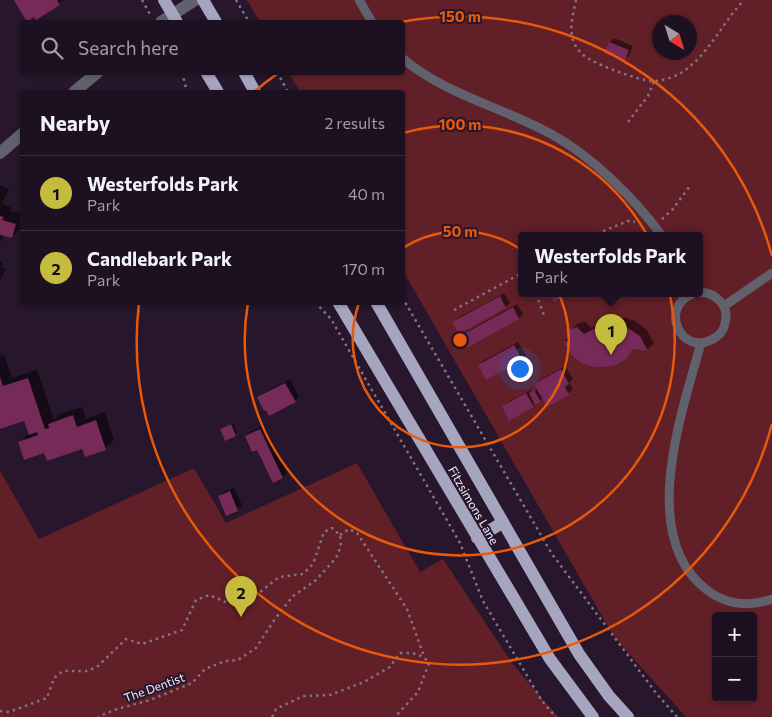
<!DOCTYPE html>
<meta charset="utf-8">
<style>
body{margin:0;font-family:Commissioner,sans-serif;background:#2a1e2e;color:#f1f3f6}
.controls{position:absolute;right:15px;bottom:15px;display:grid;overflow:hidden;border-radius:5px;box-shadow:0 1px 4px #0004}
.controls button{width:45px;height:45px;display:grid;place-items:center;padding:0;border:0;border-bottom:1px solid #3b303f;background:#1d1021;color:#f1f3f6;font:25px sans-serif}
.compass{position:absolute;left:652px;top:15px;width:45px;height:45px;border-radius:50%;background:#1d1021;box-shadow:0 1px 4px #0004;rotate:142deg}
.you{position:absolute;left:519px;top:368px;width:18px;height:18px;margin:-12px;border:4px solid #fff;border-radius:50%;background:#1a73e8;box-shadow:0 0 0 8px #1a73e833}
.badge{display:grid;place-items:center;width:32px;height:32px;border-radius:50%;background:#c5bc3d;color:#111;font-size:16px;font-weight:700}
.pin{position:absolute;translate:-50% -41px;filter:drop-shadow(0 1px 2px #0008)}
.pin::after{content:'';position:absolute;top:26px;width:18px;height:15px;background:inherit;clip-path:polygon(0 0,100% 0,50% 100%)}
.popup{position:absolute;left:518px;top:232px;width:185px;height:65px;box-sizing:border-box;display:grid;place-content:center;border-radius:5px;background:#1d1021;filter:drop-shadow(0 1px 4px #0005);font-size:16px;white-space:nowrap;color:#a09da5}
.popup b{font-size:19px;color:#f1f3f6}
.popup::after{content:'';position:absolute;left:50%;top:100%;margin-left:-10px;border:10px solid transparent;border-top-color:#1d1021}
.list{margin:0;padding:0;list-style:none}
h2{display:flex;justify-content:space-between;align-items:center;height:65px;margin:0;padding:0 20px;font-size:21px}
h2 small{font-size:16px;font-weight:400;color:#a09da5}
.list li{display:grid;grid-template-columns:32px 1fr auto;gap:15px;align-items:center;box-sizing:border-box;height:75px;padding:0 20px;border-top:1px solid #3b303f}
.list b{display:block;font-size:19px;white-space:nowrap}
.list p{margin:0;font-size:16px;white-space:nowrap;color:#a09da5}
.list em{font-size:16px;font-style:normal;color:#a09da5}
.icon{flex:none;width:28px;height:28px;fill:none;stroke:currentColor;stroke-width:2;stroke-linecap:round;stroke-linejoin:round}
.map{position:relative;flex:none;width:772px;height:717px;overflow:hidden}
.search{position:absolute;background:#1d1021;box-shadow:0 1px 4px #0004;left:20px;top:20px;width:385px;height:55px;display:flex;align-items:center;gap:12px;box-sizing:border-box;padding:0 18px;border-radius:5px;color:#a09da5;font-size:19px}
.panel{position:absolute;background:#1d1021;box-shadow:0 1px 4px #0004;left:20px;top:90px;width:385px;height:215px;border-radius:5px}
.map>svg:first-child{display:block}
.green{fill:#611f27;fill-rule:evenodd}
.shadow{fill:#0007}
.building{fill:#752a57}
.lines{fill:none;stroke-linecap:round;stroke-linejoin:round}
.path{stroke:#827386;stroke-width:2.5;stroke-dasharray:2.5 4;stroke-linecap:butt}
.service{stroke:#61616e;stroke-width:9}
.minor{stroke:#61616e;stroke-width:12}
.primary{stroke:#a6a5c0;stroke-width:12}
.ring{fill:none;stroke:#e8590c;stroke-width:2.5}
.labels{text-anchor:middle;dominant-baseline:central;stroke-width:4;stroke-linejoin:round;paint-order:stroke}
.street-label{font-size:12px;fill:#f7ebfa;stroke:#27162c}
.centre{fill:#e8590c;stroke:#27162c;stroke-width:2.5}
.ring-label{font-size:15px;text-anchor:middle;font-weight:bold;fill:#e8590c;stroke:#27162c;stroke-width:4;stroke-linejoin:round;paint-order:stroke}
</style>
<div class="map">
<svg width="772" height="717" viewBox="0 0 772 717">
<rect width="100%" height="100%" fill="#27162c"/>
<path class="green" d="M 247,0 L 772,0 L 772,717 L 686,717 L 614,637 L 403,271 L 402,92 L 300,92 L 289,73 L 402,72 L 402,22 L 260,22 ZM 660,22 L 690,22 L 690,52 L 660,52 ZM 522,236 L 700,236 L 700,294 L 522,294 ZM 716,616 L 753,616 L 753,698 L 716,698 Z
M 357,463 L 420,572 L 443,559 L 512,663 L 558,717 L 0,717 L 0,471 L 39,539 L 194,468 L 226,523 Z"/>
<path class="shadow" d="M 15,0 L 64,0 L 36,18 Z
M 614,38 L 633,46 L 629,56 L 624,60 L 610,43 Z
M 0,185 L 9,189 L 2,203 L 12,208 L 10,211 L 22,214 L 21,228 L 12,237 L 4,235 L 0,243 Z
M 0,261 L 3,263 L 1,266 L 6,269 L 0,281 Z
M 504,293 L 510,303 L 505,307 L 454,322 L 458,318 Z
M 517,304 L 523,314 L 519,318 L 467,346 L 462,336 L 466,332 Z
M 609,318 L 626,318 L 635,321 L 646,329 L 654,343 L 648,349 L 634,348 L 624,358 L 564,341 L 570,336 L 570,331 L 577,324 L 585,321 L 591,328 Z
M 518,342 L 526,355 L 521,359 L 479,365 L 483,361 Z
M 4,355 L 12,378 L 37,370 L 54,420 L 58,415 L 82,407 L 86,419 L 105,412 L 114,440 L 105,448 L 83,448 L 45,451 L 20,442 L 29,433 L 25,419 L 0,427 L 0,356 Z
M 565,366 L 573,379 L 569,383 L 573,389 L 569,393 L 547,405 L 543,398 L 533,406 L 503,406 L 508,402 L 531,390 L 532,393 L 540,388 L 535,384 L 540,380 Z
M 290,379 L 299,397 L 295,401 L 258,398 L 263,393 Z
M 233,423 L 237,433 L 226,439 L 223,428 Z
M 264,425 L 287,473 L 282,477 L 246,436 L 250,432 Z
M 234,488 L 242,505 L 237,510 L 219,496 L 224,492 Z"/>
<path class="building" d="M 14,0 L 57,0 L 60,5 L 36,20 L 34,17 L 27,22 Z
M 609,42 L 629,50 L 625,61 L 604,53 Z
M 0,216 L 4,217 L 2,220 L 16,224 L 12,238 L 0,235 Z
M 549,294 L 568,294 L 554,302 Z
M 500,296 L 506,308 L 459,334 L 452,322 Z
M 513,307 L 519,319 L 467,348 L 460,336 Z
M 619,324 L 628,328 L 640,336 L 648,351 L 633,349 L 625,360 L 616,365 L 604,367 L 595,367 L 584,364 L 577,360 L 570,354 L 563,341 L 568,342 L 569,330 L 577,327 L 584,334 L 601,325 Z
M 514,345 L 522,360 L 486,380 L 478,365 Z
M 561,369 L 569,384 L 565,387 L 569,395 L 547,407 L 534,384 Z
M 0,377 L 3,386 L 28,378 L 45,429 L 49,428 L 48,424 L 73,415 L 77,427 L 96,420 L 106,450 L 85,457 L 82,449 L 47,461 L 44,453 L 24,460 L 18,442 L 38,435 L 37,432 L 29,435 L 24,421 L 0,429 Z
M 285,383 L 296,402 L 269,416 L 266,410 L 264,411 L 257,397 Z
M 534,390 L 541,402 L 535,405 L 529,393 Z
M 526,393 L 534,407 L 509,421 L 502,406 Z
M 231,424 L 236,436 L 225,441 L 220,429 Z
M 260,429 L 283,478 L 273,483 L 257,450 L 252,452 L 245,436 Z
M 230,491 L 238,511 L 226,516 L 218,496 Z"/>
<g class="lines">
<path class="path" d="M 142,0 L 151,16
M 236,0 L 249,22
M 576,0 C 573,14 568,32 575,45 C 578,50 583,56 589,59 C 601,66 640,81 653,81 C 662,81 671,78 679,74 C 707,58 722,23 744,0
M 182,72 L 187,92
M 277,72 L 288,92
M 628,122 L 648,96 L 654,81
M 662,219 L 672,210 L 690,186
M 591,236 L 628,221 L 635,222
M 536,294 L 545,318
M 402,297 L 552,554 L 656,693 L 677,717
M 315,302 L 331,319 L 460,543 L 483,601 L 542,701 L 556,717
M 454,310 L 522,273
M 340,535 L 349,529 L 357,533 L 407,609 L 424,656
M 0,711 L 9,712 L 47,698 L 54,678 L 63,671 L 87,671 L 97,667 L 126,639 L 142,644 L 182,630 L 196,600 L 209,595 L 228,603 L 240,601 L 260,592 L 279,577 L 303,574 L 313,564 L 324,532 L 332,528 L 340,535 L 341,546 L 336,558 L 316,580 L 293,596 L 275,619 L 256,648 L 238,660 L 225,661 L 205,669 L 192,683 L 150,700 L 114,710 L 98,717
M 272,717 L 276,709 L 303,696 L 330,695 L 364,682 L 390,667 L 400,653 C 412,653 422,653 429,663 L 418,692 L 395,717"/>
<path class="service" d="M 359,0 L 372,22
M 402,58 C 446,95 502,107 551,134 C 592,156 635,199 662,236
M 692,294 C 659,308 681,355 711,340 C 718,337 724,331 725,323 C 730,306 716,293 700,292
M 724,306 L 772,273
M 701,343 C 682,412 637,537 707,590 C 726,605 750,607 772,599"/>
<path class="minor" d="M 161,22 L 195,0
M 74,92 L 98,72
M 0,153 L 22,134"/>
<path class="primary" d="M 164,0 L 177,22
M 203,0 L 216,22
M 206,72 L 218,92
M 244,72 L 255,92
M 338,302 L 550,659 L 593,717
M 376,302 L 579,654 L 609,696 L 628,717
M 477,538 L 502,523"/>
</g>
<g class="ring">
<path d="M403 248A108 108 0 1 1 359 303"/>
<path d="M403 133A215 215 0 1 1 248 303"/>
<path d="M772 424A323 323 0 0 1 139 303M255 91A323 323 0 0 1 277 74M401 22A323 323 0 0 1 772 256"/>
</g>
<g class="labels">
<g class="street-label">
<text transform="translate(474 505) rotate(60)">Fitzsimons Lane</text>
<text transform="translate(154 687) rotate(-20)">The Dentist</text>
</g>
</g>
<circle cx="460" cy="340" r="8" class="centre"/>
<g class="ring-label">
<text x="460" y="22">150 m</text>
<text x="460" y="130">100 m</text>
<text x="460" y="237">50 m</text>
</g>
</svg>
<div class="controls">
<button>+</button>
<button>−</button>
</div>
<svg class="compass" viewBox="-18 -18 36 36"><path d="M0-13l5 13h-10z" fill="#e53935"/><path d="M0 13l5-13h-10z" fill="#a09da5"/></svg>
<div class="you"></div>
<div class="pin badge" style="left:611px;top:355px">1</div>
<div class="popup"><b>Westerfolds Park</b>Park</div>
<div class="pin badge" style="left:241px;top:617px">2</div>
<div class="search"><svg class="icon" aria-label="search" viewBox="0 0 24 24"><circle cx="10" cy="10" r="6"/><path d="M15 15l6 6"/></svg>Search here</div>
<section class="panel">
<h2>Nearby<small>2 results</small></h2>
<ul class="list">
<li><span class="badge">1</span><div><b>Westerfolds Park</b><p>Park</p></div><em>40 m</em></li>
<li><span class="badge">2</span><div><b>Candlebark Park</b><p>Park</p></div><em>170 m</em></li>
</ul>
</section>
</div>
